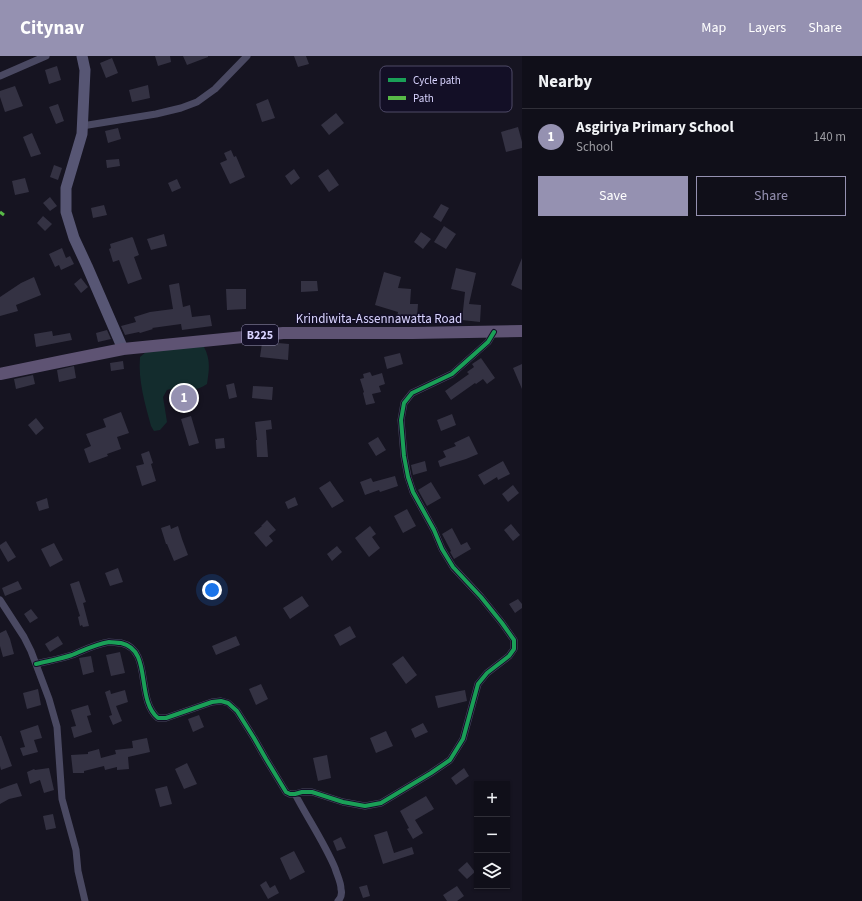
<!DOCTYPE html>
<meta charset="utf-8">
<style>
body{margin:0;font-family:"Source Sans 3",sans-serif;background:#1e1d26;color:#f1f3f6}
.controls{position:absolute;right:12px;bottom:12px;display:grid;overflow:hidden;border-radius:0px;box-shadow:0 1px 3px #0004}
.controls button{width:36px;height:36px;display:grid;place-items:center;padding:0;border:0;border-bottom:1px solid #302f38;background:#100f19;color:#f1f3f6;font:20px sans-serif}
.you{position:absolute;left:212px;top:534px;width:14px;height:14px;margin:-10px;border:3px solid #fff;border-radius:50%;background:#1a73e8;box-shadow:0 0 0 6px #1a73e833}
.badge{display:grid;place-items:center;width:26px;height:26px;border-radius:50%;background:#9591b1;color:#fff;font-size:13px;font-weight:700}
.pin{position:absolute;translate:-50% -50%;border:2px solid #fff;box-shadow:0 1px 4px #0006}
.list{margin:0;padding:0;list-style:none}
h2{display:flex;justify-content:space-between;align-items:center;height:52px;margin:0;padding:0 16px;font-size:17px}
h2 small{font-size:13px;font-weight:400;color:#9c9ca2}
.list li{display:grid;grid-template-columns:26px 1fr auto;gap:12px;align-items:center;box-sizing:border-box;height:56px;padding:0 16px;border-top:1px solid #302f38}
.list b{display:block;font-size:15px;white-space:nowrap}
.list p{margin:0;font-size:13px;white-space:nowrap;color:#9c9ca2}
.list em{font-size:13px;font-style:normal;color:#9c9ca2}
.actions{display:flex;gap:8px;padding:12px 16px}
.actions a{flex:1;padding:9px 0;border:1px solid #9591b1;border-radius:0px;text-align:center;font-size:14px;color:#9591b1}
.actions .main{background:#9591b1;color:#fff}
.icon{flex:none;width:22px;height:22px;fill:none;stroke:currentColor;stroke-width:2;stroke-linecap:round;stroke-linejoin:round}
.map{position:relative;flex:none;width:522px;height:845px;overflow:hidden}
header{display:flex;align-items:center;gap:24px;box-sizing:border-box;height:56px;padding:0 20px;background:#9591b1;color:#fff}
header strong{font-size:19px}
nav{display:flex;gap:22px;margin-inline-start:auto;font-size:14px}
main{display:flex}
aside{flex:1;background:#100f19}
.map>svg:first-child{display:block}
.green{fill:#132c2d}
.building{fill:#343243}
.lines{fill:none;stroke-linecap:round;stroke-linejoin:round}
.street{stroke:#4a4962;stroke-width:7}
.secondary{stroke:#575674;stroke-width:11}
.primary{stroke:#5e5373;stroke-width:12}
.quiet{stroke:#58b947;stroke-width:3;stroke-dasharray:6 3;stroke-linecap:butt}
.cycleway-casing{stroke:#130f26;stroke-width:6}
.cycleway{stroke:#1a9f57;stroke-width:4}
.labels{text-anchor:middle;dominant-baseline:central;stroke-width:3.5;stroke-linejoin:round;paint-order:stroke}
.shield{fill:#130f26;stroke:#9e99be;stroke-width:1}
.shield-label{font-size:12px;font-weight:bold;fill:#d9d4ff}
.street-label{font-size:13px;fill:#d9d4ff;stroke:#130f26}
.key{fill:#130f26;stroke:#4e4a67;stroke-width:1}
.key-label{font-size:11px;fill:#d9d4ff}
</style>
<header>
<strong>Citynav</strong>
<nav><a>Map</a><a>Layers</a><a>Share</a></nav>
</header>
<main>
<div class="map">
<svg width="522" height="845" viewBox="0 0 522 845">
<rect width="100%" height="100%" fill="#161421"/>
<path class="green" d="M 201,290 L 204,291 C 211,304 209,315 207,328 C 194,337 190,331 177,332 C 174,332 170,333 167,334 L 163,341 L 167,366 L 160,374 L 154,375 L 151,370 C 145,347 138,325 140,301 L 146,296 Z"/>
<path class="building" d="M 155,0 L 170,0 L 171,6 L 158,10 Z
M 183,0 L 208,0 L 208,1 L 187,9 Z
M 294,0 L 306,0 L 309,8 L 298,11 Z
M 112,2 L 118,17 L 106,22 L 100,7 Z
M 57,10 L 61,24 L 49,28 L 45,14 Z
M 148,29 L 150,42 L 132,46 L 129,34 Z
M 15,30 L 23,50 L 5,56 L 0,41 L 0,35 Z
M 268,43 L 275,62 L 262,66 L 256,48 Z
M 58,48 L 64,65 L 56,68 L 49,51 Z
M 336,57 L 344,67 L 329,79 L 321,69 Z
M 518,71 L 522,86 L 522,92 L 506,96 L 501,76 Z
M 118,72 L 121,83 L 108,87 L 105,75 Z
M 32,77 L 41,98 L 31,101 L 23,81 Z
M 231,94 L 234,101 L 236,100 L 245,121 L 230,128 L 220,107 L 227,104 L 224,97 Z
M 119,103 L 120,110 L 107,112 L 106,104 Z
M 54,109 L 62,112 L 58,124 L 50,121 Z
M 294,113 L 300,122 L 291,129 L 285,120 Z
M 328,113 L 339,129 L 329,136 L 318,120 Z
M 25,122 L 29,136 L 15,139 L 12,125 Z
M 177,123 L 181,132 L 172,136 L 168,127 Z
M 50,141 L 57,150 L 50,155 L 43,147 Z
M 441,148 L 449,152 L 441,166 L 433,161 Z
M 104,149 L 107,159 L 93,162 L 91,152 Z
M 43,160 L 52,168 L 45,175 L 37,167 Z
M 444,170 L 456,178 L 446,193 L 434,186 Z
M 421,176 L 431,183 L 423,193 L 414,186 Z
M 164,178 L 167,190 L 151,194 L 147,183 Z
M 132,181 L 133,182 L 139,199 L 134,201 L 142,223 L 128,228 L 119,204 L 113,206 L 109,193 L 111,192 L 110,188 Z
M 62,192 L 66,202 L 70,200 L 74,208 L 61,214 L 59,209 L 55,211 L 49,198 Z
M 522,202 L 522,234 L 511,229 Z
M 456,212 L 476,217 L 469,248 L 481,249 L 480,266 L 462,264 L 465,236 L 451,233 Z
M 384,216 L 401,221 L 398,232 L 411,233 L 410,248 L 418,248 L 417,262 L 397,261 L 398,256 L 375,249 Z
M 34,221 L 41,239 L 16,249 L 18,255 L 0,260 L 0,241 L 21,227 Z
M 81,222 L 88,231 L 81,237 L 74,228 Z
M 301,225 L 317,225 L 318,235 L 301,236 Z
M 179,227 L 183,251 L 190,249 L 192,261 L 210,259 L 212,270 L 182,274 L 181,268 L 152,272 L 153,273 L 140,277 L 139,276 L 125,279 L 121,270 L 136,266 L 134,261 L 150,256 L 173,253 L 169,229 Z
M 226,233 L 246,233 L 246,253 L 227,254 Z
M 107,274 L 111,283 L 98,286 L 96,277 Z
M 52,275 L 53,280 L 70,277 L 72,284 L 36,291 L 34,278 Z
M 267,286 L 289,288 L 288,304 L 260,301 L 262,287 Z
M 400,297 L 403,308 L 387,313 L 384,301 Z
M 481,302 L 495,322 L 487,328 L 483,323 L 476,328 L 475,327 L 451,344 L 445,335 L 469,318 L 467,316 L 474,311 L 472,308 Z
M 123,305 L 124,313 L 111,315 L 110,307 Z
M 522,308 L 522,333 L 513,312 Z
M 74,310 L 76,322 L 59,326 L 57,314 Z
M 370,316 L 372,320 L 382,317 L 385,328 L 379,330 L 381,336 L 372,338 L 375,347 L 366,349 L 363,337 L 364,336 L 360,323 L 364,322 L 363,318 Z
M 33,319 L 35,328 L 16,333 L 14,323 Z
M 234,327 L 237,341 L 229,343 L 226,329 Z
M 253,330 L 273,331 L 272,344 L 252,342 Z
M 180,335 L 183,346 L 175,348 L 172,336 Z
M 121,356 L 129,377 L 117,381 L 121,393 L 107,398 L 108,400 L 89,407 L 84,393 L 91,390 L 86,378 L 106,371 L 103,363 Z
M 452,358 L 456,369 L 441,375 L 437,364 Z
M 191,360 L 199,387 L 189,390 L 181,363 Z
M 36,362 L 44,372 L 36,379 L 28,369 Z
M 271,364 L 272,373 L 266,374 L 268,401 L 257,401 L 256,384 L 257,384 L 255,366 Z
M 469,380 L 478,398 L 466,403 L 440,411 L 438,405 L 446,401 L 443,395 L 456,390 L 454,387 Z
M 378,381 L 386,394 L 376,400 L 368,387 Z
M 224,382 L 225,392 L 216,393 L 215,383 Z
M 149,395 L 153,407 L 151,408 L 156,425 L 142,430 L 136,410 L 144,408 L 141,398 Z
M 425,405 L 427,415 L 413,419 L 411,409 Z
M 503,405 L 510,418 L 498,424 L 497,421 L 484,429 L 478,419 Z
M 395,420 L 398,430 L 380,436 L 379,434 L 365,439 L 360,426 L 371,422 L 373,426 Z
M 330,425 L 344,445 L 332,452 L 319,432 Z
M 431,426 L 441,442 L 427,450 L 418,434 Z
M 513,429 L 519,437 L 508,446 L 502,438 Z
M 295,441 L 298,449 L 288,453 L 285,446 Z
M 47,442 L 49,452 L 39,455 L 36,446 Z
M 407,453 L 416,470 L 403,477 L 394,460 Z
M 267,464 L 276,474 L 269,480 L 273,485 L 266,491 L 254,477 L 262,470 L 261,470 Z
M 511,468 L 520,479 L 513,485 L 504,474 Z
M 170,469 L 171,473 L 178,470 L 182,483 L 188,499 L 174,505 L 167,488 L 166,488 L 161,472 Z
M 370,470 L 376,478 L 372,481 L 380,492 L 369,501 L 355,482 Z
M 452,472 L 461,489 L 467,486 L 471,493 L 454,503 L 450,496 L 451,495 L 442,478 Z
M 6,485 L 16,501 L 8,506 L 0,492 L 0,489 Z
M 54,487 L 63,504 L 50,511 L 41,493 Z
M 337,490 L 342,496 L 332,505 L 327,498 Z
M 118,512 L 123,526 L 110,530 L 105,517 Z
M 18,525 L 22,533 L 5,540 L 2,532 Z
M 79,525 L 86,546 L 83,547 L 89,570 L 83,571 L 82,569 L 80,570 L 78,561 L 80,560 L 70,528 Z
M 302,540 L 309,550 L 290,563 L 283,552 Z
M 518,543 L 522,548 L 522,552 L 515,557 L 509,548 Z
M 31,553 L 38,562 L 30,567 L 24,558 Z
M 350,570 L 356,581 L 340,590 L 334,579 Z
M 6,574 L 10,583 L 14,598 L 3,601 L 0,590 L 0,577 Z
M 58,580 L 63,588 L 50,596 L 45,588 Z
M 236,580 L 240,589 L 216,599 L 212,590 Z
M 120,596 L 125,617 L 111,620 L 106,599 Z
M 91,600 L 94,616 L 83,619 L 79,602 Z
M 403,600 L 417,619 L 406,628 L 392,608 Z
M 261,628 L 268,643 L 256,649 L 249,633 Z
M 38,633 L 41,649 L 27,653 L 23,637 Z
M 110,634 L 111,638 L 125,634 L 128,646 L 116,650 L 122,665 L 113,669 L 109,660 L 112,659 L 105,636 Z
M 465,634 L 467,645 L 438,652 L 435,640 Z
M 88,649 L 91,659 L 87,660 L 92,676 L 74,682 L 71,671 L 76,670 L 71,654 Z
M 199,659 L 204,671 L 193,676 L 188,663 Z
M 423,667 L 428,676 L 415,682 L 411,673 Z
M 38,669 L 42,682 L 34,684 L 38,696 L 23,700 L 20,692 L 25,691 L 20,675 Z
M 386,675 L 393,690 L 376,697 L 370,682 Z
M 0,680 L 1,680 L 12,710 L 1,714 L 0,710 Z
M 147,682 L 150,696 L 128,701 L 129,713 L 117,714 L 117,711 L 105,714 L 104,710 L 84,715 L 84,717 L 73,717 L 71,699 L 88,698 L 88,696 L 99,693 L 101,702 L 116,698 L 115,694 L 133,692 L 132,685 Z
M 327,699 L 331,722 L 318,725 L 313,702 Z
M 187,707 L 197,728 L 184,733 L 175,713 Z
M 49,712 L 54,734 L 44,737 L 40,724 L 30,728 L 27,716 L 34,713 L 35,714 Z
M 464,712 L 469,720 L 456,729 L 451,722 Z
M 17,727 L 22,740 L 9,743 L 0,748 L 0,733 L 8,730 Z
M 167,730 L 172,748 L 160,751 L 155,733 Z
M 426,740 L 434,753 L 415,764 L 423,777 L 413,783 L 407,773 L 409,772 L 400,755 Z
M 53,758 L 56,772 L 46,774 L 43,760 Z
M 387,775 L 394,797 L 412,791 L 414,798 L 383,808 L 374,779 Z
M 341,781 L 346,792 L 337,795 L 333,785 Z
M 294,795 L 305,816 L 290,824 L 280,802 Z
M 467,806 L 475,816 L 467,823 L 458,814 Z
M 266,825 L 270,832 L 275,829 L 279,837 L 268,843 L 260,829 Z
M 367,829 L 370,840 L 363,842 L 359,831 Z
M 457,830 L 464,840 L 457,845 L 447,845 L 443,839 Z"/>
<g class="lines">
<path class="street" d="M 0,20 L 46,0
M 82,70 L 156,58 L 181,52 L 197,46 L 215,33 L 247,0
M 0,544 L 24,581 L 31,595 L 49,643 L 57,671 L 62,743 L 76,794 L 78,815 L 85,845
M 36,608 C 48,605 60,603 72,599 C 84,594 96,588 109,586 C 113,586 117,587 121,587 C 153,594 135,643 158,662 L 166,662 L 212,646 L 221,645 L 228,647 L 237,655 L 254,682 L 266,703 L 286,736 L 290,738 L 295,738 L 302,736 L 312,736 L 343,746 L 365,750 L 381,747 L 431,717 L 450,704 L 463,683 L 478,628 L 487,617 L 509,600 L 514,593 L 514,584 L 502,567 L 481,541 L 453,511 L 442,493 L 434,474 L 413,436 L 408,421 L 404,400 L 401,364 L 404,347 L 412,337 L 452,318 L 488,286 L 494,276
M 295,738 C 308,763 324,786 335,812 C 337,819 341,826 341,833 C 342,837 341,842 338,845"/>
<path class="secondary" d="M 82,0 L 85,14 L 82,78 L 66,132 L 66,156 L 74,182 L 87,210 L 123,293"/>
<path class="primary" d="M 0,318 L 63,305 L 123,293 L 283,277 L 413,277 L 522,275"/>
<path class="quiet" d="M 0,156 L 4,159"/>
<g class="cycleway-casing">
<path id="cycleway" d="M 36,608 C 48,605 60,603 72,599 C 84,594 96,588 109,586 C 113,586 117,587 121,587 C 153,594 135,643 158,662 L 166,662 L 212,646 L 221,645 L 228,647 L 237,655 L 254,682 L 266,703 L 286,736 L 290,738 L 295,738 L 302,736 L 312,736 L 343,746 L 365,750 L 381,747 L 431,717 L 450,704 L 463,683 L 478,628 L 487,617 L 509,600 L 514,593 L 514,584 L 502,567 L 481,541 L 453,511 L 442,493 L 434,474 L 413,436 L 408,421 L 404,400 L 401,364 L 404,347 L 412,337 L 452,318 L 488,286 L 494,276"/>
</g>
<use href="#cycleway" class="cycleway"/>
</g>
<g class="labels">
<rect class="shield" x="242" y="269" width="36" height="20" rx="3"/>
<g class="shield-label">
<text x="260" y="279">B225</text>
</g>
<g class="street-label">
<text x="379" y="263">Krindiwita-Assennawatta Road</text>
</g>
</g>
<rect x="380" y="10" width="132" height="46" rx="6" class="key"/>
<rect x="388" y="22" width="18" height="4" fill="#1a9f57"/>
<rect x="388" y="40" width="18" height="4" fill="#58b947"/>
<g class="key-label">
<text x="413" y="28">Cycle path</text>
<text x="413" y="46">Path</text>
</g>
</svg>
<div class="controls">
<button>+</button>
<button>−</button>
<button><svg class="icon" aria-label="layers" viewBox="0 0 24 24"><path d="M12 4l9 5-9 5-9-5zM3 14l9 5 9-5"/></svg></button>
</div>
<div class="you"></div>
<div class="pin badge" style="left:184px;top:342px">1</div>
</div>
<aside>
<h2>Nearby<small></small></h2>
<ul class="list">
<li><span class="badge">1</span><div><b>Asgiriya Primary School</b><p>School</p></div><em>140 m</em></li>
</ul>
<div class="actions"><a class="main">Save</a><a>Share</a></div>
</aside>
</main>
